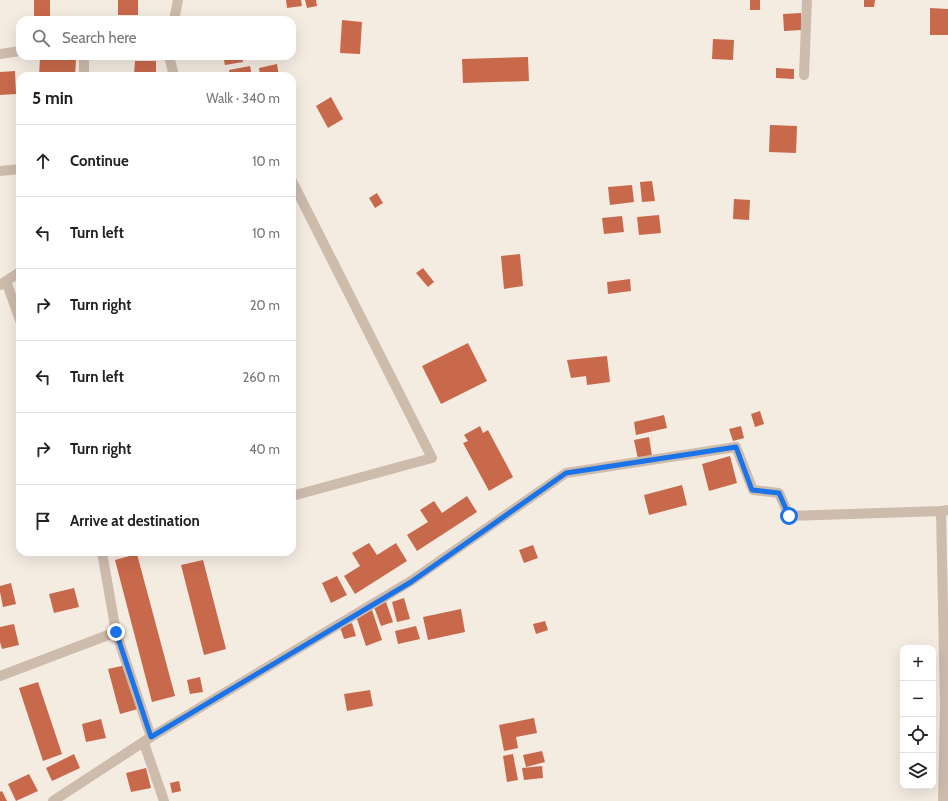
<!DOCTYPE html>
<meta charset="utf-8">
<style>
body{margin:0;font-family:Cabin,sans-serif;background:#f6f6f6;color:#222}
.controls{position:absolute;right:12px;bottom:12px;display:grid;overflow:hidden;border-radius:8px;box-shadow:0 4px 16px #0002}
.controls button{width:36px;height:36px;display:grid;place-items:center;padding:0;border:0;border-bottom:1px solid #e0e0e0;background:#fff;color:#222;font:20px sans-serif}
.stop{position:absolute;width:12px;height:12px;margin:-9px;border:3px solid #1a73e8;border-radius:50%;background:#fff}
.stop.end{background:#1a73e8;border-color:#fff;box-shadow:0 1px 4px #0008}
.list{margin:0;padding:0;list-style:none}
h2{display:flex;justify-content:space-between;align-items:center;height:52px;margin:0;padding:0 16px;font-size:17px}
h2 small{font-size:13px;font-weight:400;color:#767676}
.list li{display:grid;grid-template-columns:26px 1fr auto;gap:12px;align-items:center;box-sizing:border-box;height:72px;padding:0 16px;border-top:1px solid #e0e0e0}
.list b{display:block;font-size:15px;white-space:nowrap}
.list em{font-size:13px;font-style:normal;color:#767676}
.icon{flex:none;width:22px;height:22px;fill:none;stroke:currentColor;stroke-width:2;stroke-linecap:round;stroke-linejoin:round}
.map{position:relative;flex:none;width:948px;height:801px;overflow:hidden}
.search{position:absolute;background:#fff;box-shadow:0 4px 16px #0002;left:16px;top:16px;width:280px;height:44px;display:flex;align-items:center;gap:10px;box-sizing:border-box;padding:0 14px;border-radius:12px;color:#767676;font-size:15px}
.panel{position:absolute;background:#fff;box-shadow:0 4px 16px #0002;left:16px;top:72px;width:280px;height:484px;border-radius:12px}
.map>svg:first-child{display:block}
.building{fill:#c8694b}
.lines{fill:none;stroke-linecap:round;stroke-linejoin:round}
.minor{stroke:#cdbbac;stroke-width:10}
.route{stroke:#1a73e8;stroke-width:5}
</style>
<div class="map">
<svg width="948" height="801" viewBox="0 0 948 801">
<rect width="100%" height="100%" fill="#f4ebe1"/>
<path class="building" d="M 34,0 L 50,0 L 50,20 L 34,20 Z
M 118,0 L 138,0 L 138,15 L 118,15 Z
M 286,0 L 301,0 L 302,6 L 287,8 Z
M 305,0 L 316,0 L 317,6 L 307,8 Z
M 750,0 L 760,0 L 760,10 L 750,10 Z
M 864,0 L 875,0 L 874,7 L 864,7 Z
M 930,8 L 948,9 L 948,35 L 930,35 Z
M 801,13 L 802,30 L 784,31 L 783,14 Z
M 342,20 L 362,22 L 360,54 L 340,53 Z
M 713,39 L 734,40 L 733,60 L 712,59 Z
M 223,56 L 242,56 L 243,62 L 225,65 Z
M 40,57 L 76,59 L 75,76 L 39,76 Z
M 528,57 L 529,81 L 463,83 L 462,59 Z
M 135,61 L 156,61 L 156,75 L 134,75 Z
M 277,64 L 279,76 L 260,76 L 259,68 Z
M 250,66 L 252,76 L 230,76 L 229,70 Z
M 776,68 L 794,69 L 794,79 L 776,78 Z
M 15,71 L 16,94 L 0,95 L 0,72 Z
M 331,97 L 343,119 L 328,128 L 316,106 Z
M 20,117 L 20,136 L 19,136 L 16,118 Z
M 770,125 L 797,126 L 796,153 L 769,152 Z
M 652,181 L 655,201 L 642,202 L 640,182 Z
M 632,185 L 634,202 L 610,205 L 608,187 Z
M 377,193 L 383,203 L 375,208 L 369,198 Z
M 734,199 L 750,200 L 749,220 L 733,219 Z
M 659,215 L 661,233 L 639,235 L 637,217 Z
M 622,216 L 624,232 L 604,234 L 602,218 Z
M 520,254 L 523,286 L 504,289 L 501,256 Z
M 423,268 L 434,282 L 428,287 L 416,273 Z
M 630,279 L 631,291 L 608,294 L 607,282 Z
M 468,343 L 487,381 L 441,404 L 422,366 Z
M 607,356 L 610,382 L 587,385 L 586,376 L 571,378 L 567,360 Z
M 760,411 L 764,424 L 755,427 L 751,414 Z
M 664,415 L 667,428 L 636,435 L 634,422 Z
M 480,426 L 483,433 L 488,430 L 513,477 L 489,491 L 463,443 L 468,441 L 464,435 Z
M 741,426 L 744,438 L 733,441 L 729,429 Z
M 649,437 L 652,456 L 638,459 L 634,440 Z
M 730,456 L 737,483 L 709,491 L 702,464 Z
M 682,485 L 687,505 L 649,515 L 644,495 Z
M 467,496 L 477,512 L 417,551 L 407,535 L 428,522 L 420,510 L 434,501 L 442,513 Z
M 369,543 L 377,555 L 396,543 L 407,561 L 355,594 L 344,576 L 360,566 L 352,553 Z
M 533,545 L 538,558 L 524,563 L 519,550 Z
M 137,554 L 175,696 L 152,702 L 115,560 Z
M 203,560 L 226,649 L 204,655 L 181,565 Z
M 337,576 L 347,595 L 331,603 L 322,583 Z
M 11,583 L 16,604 L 3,607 L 0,592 L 0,586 Z
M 74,588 L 79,607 L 54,613 L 49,594 Z
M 404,598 L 410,619 L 397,622 L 392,602 Z
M 386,602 L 393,622 L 381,626 L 374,607 Z
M 461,609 L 465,632 L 428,640 L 423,617 Z
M 372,610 L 382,640 L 366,646 L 356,616 Z
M 545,621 L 548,630 L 536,634 L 533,624 Z
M 352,623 L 356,636 L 344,639 L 340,627 Z
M 14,624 L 19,645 L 2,649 L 0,642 L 0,627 Z
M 416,626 L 420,639 L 398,644 L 395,631 Z
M 126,665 L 138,709 L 120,714 L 108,669 Z
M 200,677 L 203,692 L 190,694 L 187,680 Z
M 38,682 L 62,754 L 43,761 L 19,688 Z
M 370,690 L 373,706 L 347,711 L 344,694 Z
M 534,718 L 537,733 L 516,737 L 518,748 L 504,751 L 499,725 Z
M 101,719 L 106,738 L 86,742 L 82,724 Z
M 542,751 L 545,762 L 526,767 L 523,755 Z
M 74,754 L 80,768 L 52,781 L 46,768 Z
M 513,754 L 518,780 L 507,782 L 503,756 Z
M 542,766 L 543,778 L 524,780 L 522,768 Z
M 146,768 L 151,788 L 131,792 L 126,773 Z
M 29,774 L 38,791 L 16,801 L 8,784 Z
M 179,781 L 181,791 L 172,793 L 170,783 Z
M 2,791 L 7,801 L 0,801 L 0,792 Z"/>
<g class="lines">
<path class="minor" d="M 174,20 L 178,0
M 0,54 L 20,51
M 84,56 L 84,76
M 169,56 L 174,76
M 804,75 L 807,0
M 0,171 L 20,169
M 292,181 L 432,458 L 292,496
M 6,281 L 20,320
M 0,285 L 20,272
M 116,632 L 151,737
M 0,676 L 116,632 L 102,552
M 145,746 L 164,801
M 53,801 L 151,737 L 411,581 L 566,473 L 736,447 L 753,490 L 779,493 L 789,516 L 941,511
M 943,801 L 945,705 L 941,511 L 948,510"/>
</g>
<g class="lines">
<path class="route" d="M 116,632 L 151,737 L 411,582 L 566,473 L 736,447 L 752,490 L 779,493 L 789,516"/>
</g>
</svg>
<div class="controls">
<button>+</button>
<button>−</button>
<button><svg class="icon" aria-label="locate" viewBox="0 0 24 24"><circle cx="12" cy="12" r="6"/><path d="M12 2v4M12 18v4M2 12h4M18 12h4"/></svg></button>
<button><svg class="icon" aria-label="layers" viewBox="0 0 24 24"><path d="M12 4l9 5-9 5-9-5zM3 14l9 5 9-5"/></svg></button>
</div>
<div class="stop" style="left:789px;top:516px"></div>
<div class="stop end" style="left:116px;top:632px"></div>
<div class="search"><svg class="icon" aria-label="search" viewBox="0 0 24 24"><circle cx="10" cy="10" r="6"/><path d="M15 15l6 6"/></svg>Search here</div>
<section class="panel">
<h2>5 min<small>Walk · 340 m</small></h2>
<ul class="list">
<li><svg class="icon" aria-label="ahead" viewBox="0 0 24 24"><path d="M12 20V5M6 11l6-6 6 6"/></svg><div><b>Continue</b></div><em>10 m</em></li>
<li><svg class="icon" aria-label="left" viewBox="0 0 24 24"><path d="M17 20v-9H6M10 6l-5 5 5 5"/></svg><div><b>Turn left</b></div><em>10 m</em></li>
<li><svg class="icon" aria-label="right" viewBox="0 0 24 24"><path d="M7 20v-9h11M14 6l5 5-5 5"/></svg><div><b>Turn right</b></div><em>20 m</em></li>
<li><svg class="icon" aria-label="left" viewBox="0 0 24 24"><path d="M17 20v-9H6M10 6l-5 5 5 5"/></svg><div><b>Turn left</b></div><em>260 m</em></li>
<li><svg class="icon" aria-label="right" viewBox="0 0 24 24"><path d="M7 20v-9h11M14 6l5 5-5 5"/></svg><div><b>Turn right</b></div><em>40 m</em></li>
<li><svg class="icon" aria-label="arrive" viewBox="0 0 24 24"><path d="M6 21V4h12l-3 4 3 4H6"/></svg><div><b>Arrive at destination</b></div></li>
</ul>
</section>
</div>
